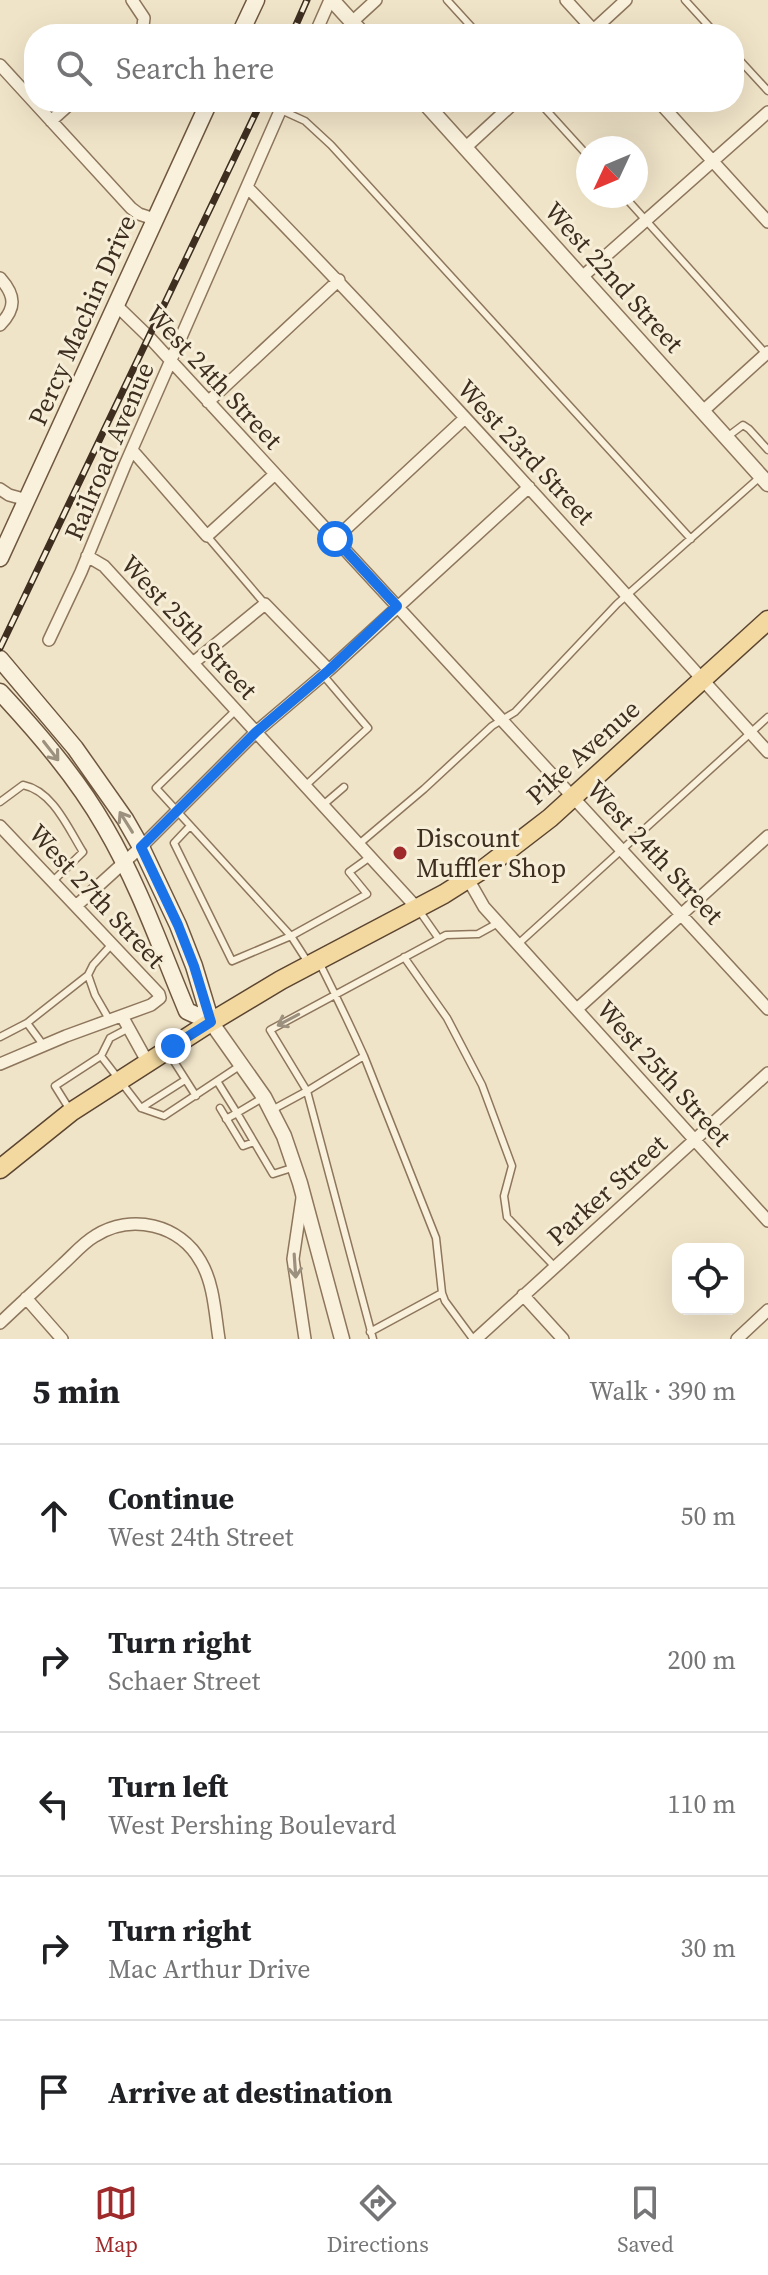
<!DOCTYPE html>
<meta charset="utf-8">
<style>
body{margin:0;font-family:"Source Serif 4",serif;background:#f6f6f6;color:#202124}
.controls{position:absolute;right:24px;bottom:24px;display:grid;overflow:hidden;border-radius:16px;box-shadow:0 8px 32px #0002}
.controls button{width:72px;height:72px;display:grid;place-items:center;padding:0;border:0;border-bottom:2px solid #e0e0e0;background:#fff;color:#202124;font:40px sans-serif}
.compass{position:absolute;left:576px;top:136px;width:72px;height:72px;border-radius:50%;background:#fff;box-shadow:0 8px 32px #0002;rotate:226deg}
.stop{position:absolute;width:24px;height:24px;margin:-18px;border:6px solid #1a73e8;border-radius:50%;background:#fff}
.stop.end{background:#1a73e8;border-color:#fff;box-shadow:0 2px 8px #0008}
.list{margin:0;padding:0;list-style:none}
h2{display:flex;justify-content:space-between;align-items:center;height:104px;margin:0;padding:0 32px;font-size:34px}
h2 small{font-size:26px;font-weight:400;color:#757577}
.list li{display:grid;grid-template-columns:52px 1fr auto;gap:24px;align-items:center;box-sizing:border-box;height:144px;padding:0 32px;border-top:2px solid #e0e0e0}
.list b{display:block;font-size:30px;white-space:nowrap}
.list p{margin:0;font-size:26px;white-space:nowrap;color:#757577}
.list em{font-size:26px;font-style:normal;color:#757577}
.icon{flex:none;width:44px;height:44px;fill:none;stroke:currentColor;stroke-width:2;stroke-linecap:round;stroke-linejoin:round}
.map{position:relative;flex:none;width:768px;height:1339px;overflow:hidden}
.search{position:absolute;background:#fff;box-shadow:0 8px 32px #0002;left:24px;right:24px;top:24px;height:88px;display:flex;align-items:center;gap:20px;box-sizing:border-box;padding:0 28px;border-radius:32px;color:#757577;font-size:30px}
.sheet{height:824px;background:#fff}
nav{display:flex;justify-content:space-around;align-items:center;box-sizing:border-box;height:112px;border-top:2px solid #e0e0e0;background:#fff;font-size:22px;color:#757577}
nav a{display:grid;justify-items:center;gap:4px}
nav .on{color:#9e2a2b}
.map>svg:first-child{display:block}
.lines{fill:none;stroke-linecap:round;stroke-linejoin:round}
.service-casing{stroke:#8d765c;stroke-width:9}
.minor-casing{stroke:#8d765c;stroke-width:14}
.tertiary-casing{stroke:#8d765c;stroke-width:17}
.secondary-casing{stroke:#6f573f;stroke-width:19}
.primary-casing{stroke:#5b4430;stroke-width:21}
.service{stroke:#faf1dc;stroke-width:6}
.minor{stroke:#faf1dc;stroke-width:11}
.tertiary{stroke:#faf1dc;stroke-width:14}
.secondary{stroke:#faf1dc;stroke-width:16}
.primary{stroke:#f3d9a0;stroke-width:18}
.rail-casing{stroke:#3d2e20;stroke-width:7}
.rail{stroke:#f7eed8;stroke-width:4;stroke-dasharray:12;stroke-linecap:butt}
.oneway{stroke:#9c907e}
.route{stroke:#1a73e8;stroke-width:10}
.poi-dot{fill:#9e2a2b;stroke:#f7eed8;stroke-width:3}
.labels{text-anchor:middle;dominant-baseline:central;stroke-width:6;stroke-linejoin:round;paint-order:stroke}
.street-label{font-size:26px;fill:#3d2e20;stroke:#f7eed8}
.poi-label{font-size:26px;fill:#3d2e20;stroke:#f7eed8;text-anchor:start}
</style>
<div class="map">
<svg width="768" height="1339" viewBox="0 0 768 1339">
<rect width="100%" height="100%" fill="#f0e4c8"/>
<g class="lines">
<g class="service-casing">
<path id="service" d="M 447,0 L 478,34
M 685,0 L 716,34
M 734,54 L 768,91
M 539,102 L 588,156
M 281,110 L 305,121 L 331,145 L 691,539
M 624,196 L 766,354
M 727,437 L 743,425 L 749,429 L 768,450
M 207,536 L 265,604
M 305,786 L 368,728 L 323,675
M 0,802 L 23,785 C 53,791 68,828 83,852 L 53,881
M 323,805 L 344,787
M 190,826 L 174,843 L 232,961 L 291,936 L 156,788 L 236,710
M 359,844 L 424,789 L 492,726 L 515,712 L 617,604 L 760,477
M 418,909 L 439,939
M 518,944 L 768,717
M 404,957 L 447,1018 L 482,1085 L 512,1166 L 504,1196 L 507,1217 L 555,1267
M 309,964 L 291,936 L 367,894 L 349,872 L 370,857
M 320,964 C 335,994 350,1025 364,1056 L 307,1091 L 270,1030 L 446,935 L 478,934 L 498,923
M 110,1021 L 95,995 L 88,975 L 93,965 L 112,944
M 27,1023 L 44,1046
M 0,1037 L 27,1023 L 88,975
M 168,1052 L 196,1096
M 101,1056 L 110,1038 L 129,1028
M 364,1056 L 436,1238 L 442,1293 L 445,1301 L 473,1339
M 217,1081 L 237,1113 L 226,1119
M 264,1097 L 237,1113 L 273,1174 L 295,1167
M 141,1108 L 185,1080
M 220,1108 L 243,1146 L 254,1142
M 70,1110 L 55,1086 L 101,1056 L 141,1108 L 164,1116 L 241,1065
M 272,1110 L 307,1091 L 373,1339
M 370,1332 L 442,1293"/>
</g>
<g class="minor-casing">
<path id="minor" d="M 132,0 L 144,18 L 142,34
M 566,0 L 597,34
M 352,22 L 376,0
M 315,34 L 330,0
M 589,34 L 626,0
M 0,65 L 131,208 L 139,214 L 154,219
M 659,102 L 768,222
M 51,121 L 72,102
M 465,148 L 515,102
M 247,187 C 426,370 596,562 768,752
M 582,277 L 768,112
M 0,278 C 16,296 16,308 0,325
M 116,305 L 149,337 L 768,1009
M 208,402 L 339,280
M 703,411 L 768,352
M 132,450 L 207,536 L 275,474
M 0,489 L 9,495 L 27,500
M 335,539 L 465,418
M 87,556 L 104,566 L 417,908
M 49,640 L 81,572 L 125,465 L 284,102
M 193,663 L 265,604 L 329,670
M 0,826 L 159,994 L 160,998 L 151,1005 L 66,1036 L 0,1064
M 468,879 L 484,907 L 768,1221
M 76,906 L 141,847 L 256,732 L 329,670 L 529,487
M 577,1009 L 768,836
M 122,1016 L 148,1063
M 302,1198 L 293,1259 L 305,1339
M 523,1295 L 563,1339
M 26,1298 L 62,1339
M 0,1323 C 21,1303 42,1284 63,1264 C 73,1255 83,1243 95,1236 C 131,1213 180,1224 201,1262 C 214,1284 215,1314 219,1339
M 476,1339 L 768,1073
M 737,1339 L 768,1310"/>
</g>
<g class="tertiary-casing">
<path id="tertiary" d="M 332,0 L 363,34
M 424,102 L 768,484
M 211,1022 L 264,1097 L 284,1136 L 300,1183 L 342,1339"/>
</g>
<g class="secondary-casing">
<path id="secondary" d="M 240,34 L 256,0
M 0,558 L 209,102
M 0,659 L 75,748 L 125,819 L 141,847 L 178,925 L 194,966 L 211,1022
M 0,692 C 38,733 77,778 105,827 C 139,885 161,949 187,1011 L 211,1022"/>
</g>
<g class="primary-casing">
<path id="primary" d="M 0,1169 L 71,1112 L 211,1022 L 281,980 L 444,894 L 485,868 L 550,818 L 768,620"/>
</g>
<use href="#service" class="service"/>
<use href="#minor" class="minor"/>
<use href="#tertiary" class="tertiary"/>
<use href="#secondary" class="secondary"/>
<use href="#primary" class="primary"/>
<g class="rail-casing">
<path id="rail" d="M 292,34 L 307,0
M 0,648 L 261,102"/>
</g>
<use href="#rail" class="rail"/>
</g>
<defs><path id="oneway-shaft" d="M-6 0H5M1.5-3L5.5 0L1.5 3" fill="none" stroke-width="1.6" stroke-linecap="round" stroke-linejoin="round" transform="scale(2)"/></defs>
<g class="oneway">
<use href="#oneway-shaft" transform="translate(51 751) rotate(52)"/>
<use href="#oneway-shaft" transform="translate(126 822) rotate(-122)"/>
<use href="#oneway-shaft" transform="translate(288 1020) rotate(152)"/>
<use href="#oneway-shaft" transform="translate(295 1266) rotate(86)"/>
</g>
<g class="lines">
<path class="route" d="M 173,1046 L 211,1022 L 194,966 L 178,925 L 141,847 L 256,732 L 329,670 L 397,606 L 335,539"/>
</g>
<circle class="poi-dot" cx="400" cy="853" r="8"/>
<g class="labels">
<g class="street-label">
<text transform="translate(614 277) rotate(48)">West 22nd Street</text>
<text transform="translate(82 320) rotate(-66)">Percy Machin Drive</text>
<text transform="translate(214 377) rotate(47)">West 24th Street</text>
<text transform="translate(109 451) rotate(-67)">Railroad Avenue</text>
<text transform="translate(526 452) rotate(47)">West 23rd Street</text>
<text transform="translate(189 627) rotate(47)">West 25th Street</text>
<text transform="translate(583 752) rotate(-42)">Pike Avenue</text>
<text transform="translate(655 852) rotate(47)">West 24th Street</text>
<text transform="translate(97 896) rotate(47)">West 27th Street</text>
<text transform="translate(664 1073) rotate(48)">West 25th Street</text>
<text transform="translate(607 1190) rotate(-42)">Parker Street</text>
</g>
<g class="poi-label">
<text x="416" y="838">Discount<tspan x="416" dy="30">Muffler Shop</tspan></text>
</g>
</g>
</svg>
<div class="controls">
<button><svg class="icon" aria-label="locate" viewBox="0 0 24 24"><circle cx="12" cy="12" r="6"/><path d="M12 2v4M12 18v4M2 12h4M18 12h4"/></svg></button>
</div>
<svg class="compass" viewBox="-18 -18 36 36"><path d="M0-13l5 13h-10z" fill="#e53935"/><path d="M0 13l5-13h-10z" fill="#757577"/></svg>
<div class="stop" style="left:335px;top:539px"></div>
<div class="stop end" style="left:173px;top:1046px"></div>
<div class="search"><svg class="icon" aria-label="search" viewBox="0 0 24 24"><circle cx="10" cy="10" r="6"/><path d="M15 15l6 6"/></svg>Search here</div>
</div>
<section class="sheet">
<h2>5 min<small>Walk · 390 m</small></h2>
<ul class="list">
<li><svg class="icon" aria-label="ahead" viewBox="0 0 24 24"><path d="M12 20V5M6 11l6-6 6 6"/></svg><div><b>Continue</b><p>West 24th Street</p></div><em>50 m</em></li>
<li><svg class="icon" aria-label="right" viewBox="0 0 24 24"><path d="M7 20v-9h11M14 6l5 5-5 5"/></svg><div><b>Turn right</b><p>Schaer Street</p></div><em>200 m</em></li>
<li><svg class="icon" aria-label="left" viewBox="0 0 24 24"><path d="M17 20v-9H6M10 6l-5 5 5 5"/></svg><div><b>Turn left</b><p>West Pershing Boulevard</p></div><em>110 m</em></li>
<li><svg class="icon" aria-label="right" viewBox="0 0 24 24"><path d="M7 20v-9h11M14 6l5 5-5 5"/></svg><div><b>Turn right</b><p>Mac Arthur Drive</p></div><em>30 m</em></li>
<li><svg class="icon" aria-label="arrive" viewBox="0 0 24 24"><path d="M6 21V4h12l-3 4 3 4H6"/></svg><div><b>Arrive at destination</b></div></li>
</ul>
</section>
<nav>
<a class="on"><svg class="icon" aria-label="map" viewBox="0 0 24 24"><path d="M3 6l6-2 6 2 6-2v14l-6 2-6-2-6 2zM9 4v14M15 6v14"/></svg>Map</a>
<a><svg class="icon" aria-label="directions" viewBox="0 0 24 24"><path d="M12 3l9 9-9 9-9-9zM9 14v-3h6M13 9l2 2-2 2"/></svg>Directions</a>
<a><svg class="icon" aria-label="saved" viewBox="0 0 24 24"><path d="M7 4h10v16l-5-4-5 4z"/></svg>Saved</a>
</nav>
